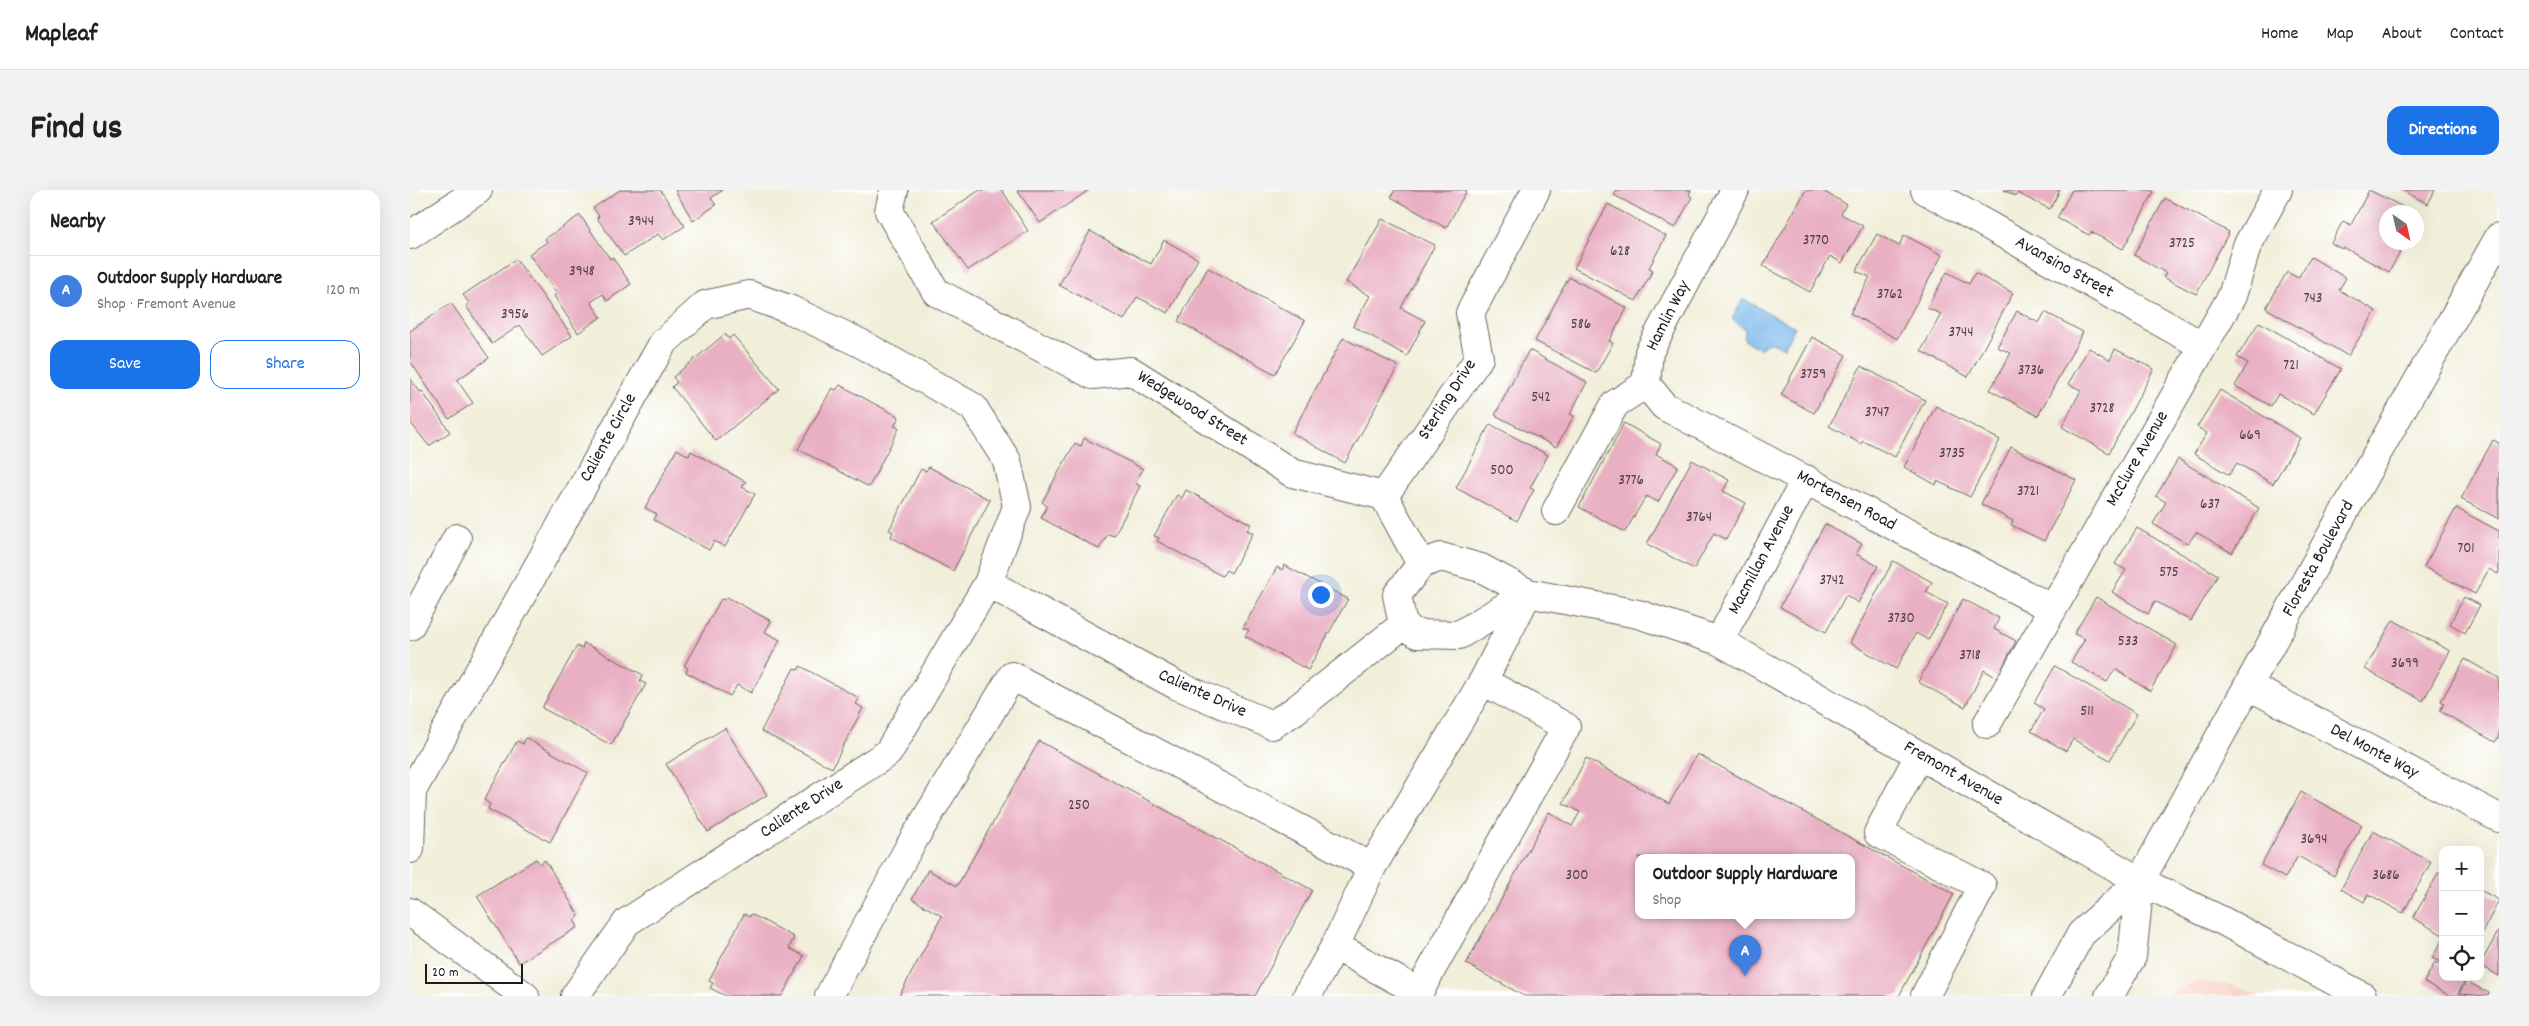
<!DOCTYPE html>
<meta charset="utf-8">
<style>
body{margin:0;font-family:Dekko,sans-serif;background:#f2f2f2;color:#202124}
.controls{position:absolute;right:15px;bottom:15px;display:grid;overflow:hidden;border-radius:10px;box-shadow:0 5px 20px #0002}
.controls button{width:45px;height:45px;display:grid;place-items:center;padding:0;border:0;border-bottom:1px solid #e0e0e0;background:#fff;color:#202124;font:25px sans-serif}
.compass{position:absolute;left:1969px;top:15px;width:45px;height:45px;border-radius:50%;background:#fff;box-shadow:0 5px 20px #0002;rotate:146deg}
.scale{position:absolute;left:15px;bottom:12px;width:98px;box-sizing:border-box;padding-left:5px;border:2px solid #1c1c1c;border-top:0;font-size:14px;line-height:18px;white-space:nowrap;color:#1c1c1c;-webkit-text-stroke:4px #fff;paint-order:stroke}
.you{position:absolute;left:910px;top:404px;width:18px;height:18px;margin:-12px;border:4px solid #fff;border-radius:50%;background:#1a73e8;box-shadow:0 0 0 8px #1a73e833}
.badge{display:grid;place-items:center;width:32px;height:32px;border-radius:50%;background:#1a73e8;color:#fff;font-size:16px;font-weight:700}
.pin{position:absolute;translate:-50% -41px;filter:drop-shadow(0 1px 2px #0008)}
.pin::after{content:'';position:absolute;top:26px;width:18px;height:15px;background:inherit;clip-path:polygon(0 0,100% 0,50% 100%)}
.popup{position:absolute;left:1225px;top:664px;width:220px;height:65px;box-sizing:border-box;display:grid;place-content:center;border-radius:10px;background:#fff;filter:drop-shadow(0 1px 4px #0005);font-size:16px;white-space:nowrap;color:#757577}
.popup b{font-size:19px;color:#202124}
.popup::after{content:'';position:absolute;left:50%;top:100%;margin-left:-10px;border:10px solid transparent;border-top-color:#fff}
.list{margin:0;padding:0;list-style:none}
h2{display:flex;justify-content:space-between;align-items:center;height:65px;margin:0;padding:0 20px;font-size:21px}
h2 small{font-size:16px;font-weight:400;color:#757577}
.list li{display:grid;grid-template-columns:32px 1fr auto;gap:15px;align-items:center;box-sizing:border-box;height:70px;padding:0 20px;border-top:1px solid #e0e0e0}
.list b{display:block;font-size:19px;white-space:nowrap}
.list p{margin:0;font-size:16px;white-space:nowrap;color:#757577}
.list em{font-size:16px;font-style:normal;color:#757577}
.actions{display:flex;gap:10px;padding:15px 20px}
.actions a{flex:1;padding:11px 0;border:1px solid #1a73e8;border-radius:15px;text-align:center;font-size:18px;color:#1a73e8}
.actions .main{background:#1a73e8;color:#fff}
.icon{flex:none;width:28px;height:28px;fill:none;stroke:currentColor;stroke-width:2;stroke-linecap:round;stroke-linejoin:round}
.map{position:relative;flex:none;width:2089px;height:806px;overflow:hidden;border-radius:15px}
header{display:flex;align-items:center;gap:30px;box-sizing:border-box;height:70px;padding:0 25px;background:#fff;border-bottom:1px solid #e0e0e0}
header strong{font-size:24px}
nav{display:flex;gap:28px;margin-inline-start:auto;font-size:18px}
.intro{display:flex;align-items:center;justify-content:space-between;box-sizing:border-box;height:120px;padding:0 30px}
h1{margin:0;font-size:35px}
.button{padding:12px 22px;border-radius:15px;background:#1a73e8;color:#fff;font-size:18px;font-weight:700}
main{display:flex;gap:30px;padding:0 30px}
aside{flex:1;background:#fff;border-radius:15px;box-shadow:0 5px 20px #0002}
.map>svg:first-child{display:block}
.built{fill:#f7d1c6}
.water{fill:#78b7eb;stroke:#4a6a84}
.building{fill:#e9afc2;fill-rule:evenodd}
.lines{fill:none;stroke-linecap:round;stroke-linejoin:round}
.minor-casing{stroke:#67665e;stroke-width:30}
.minor{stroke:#fff;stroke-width:28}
.labels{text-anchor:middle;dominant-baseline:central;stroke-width:5;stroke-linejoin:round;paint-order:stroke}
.number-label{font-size:15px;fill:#4f4146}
.street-label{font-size:18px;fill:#1c1c1c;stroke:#fff}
</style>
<header>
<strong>Mapleaf</strong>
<nav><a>Home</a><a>Map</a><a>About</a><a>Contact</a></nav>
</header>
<div class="intro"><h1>Find us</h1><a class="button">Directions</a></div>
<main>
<aside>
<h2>Nearby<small></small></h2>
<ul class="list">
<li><span class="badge" style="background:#3f7fe0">A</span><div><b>Outdoor Supply Hardware</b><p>Shop · Fremont Avenue</p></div><em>120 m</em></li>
</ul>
<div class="actions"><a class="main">Save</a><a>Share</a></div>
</aside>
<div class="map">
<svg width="2089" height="806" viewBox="0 0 2089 806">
<rect width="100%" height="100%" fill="#fff"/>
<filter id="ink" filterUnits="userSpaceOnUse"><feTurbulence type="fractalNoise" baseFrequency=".02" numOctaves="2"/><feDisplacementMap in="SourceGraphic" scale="10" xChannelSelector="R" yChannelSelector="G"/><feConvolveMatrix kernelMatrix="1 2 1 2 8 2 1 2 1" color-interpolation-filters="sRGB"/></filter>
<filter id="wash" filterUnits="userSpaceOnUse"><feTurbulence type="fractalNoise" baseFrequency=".0096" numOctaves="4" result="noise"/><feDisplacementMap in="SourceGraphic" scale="20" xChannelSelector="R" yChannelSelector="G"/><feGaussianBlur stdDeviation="1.12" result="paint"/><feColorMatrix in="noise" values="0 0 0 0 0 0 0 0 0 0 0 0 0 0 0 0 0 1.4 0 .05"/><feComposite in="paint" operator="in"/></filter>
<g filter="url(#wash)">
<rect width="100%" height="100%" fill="#f1eed9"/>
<path class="built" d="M 1786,792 L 1823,795 L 1850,806 L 1759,806 L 1763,801 Z"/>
<path class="water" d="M 1333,109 L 1385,137 L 1374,158 L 1359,152 L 1350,159 L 1334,150 L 1335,139 L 1322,129 Z"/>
<g id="blocks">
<path class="building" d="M 210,0 L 250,0 L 275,36 L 253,50 L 248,44 L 214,66 L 187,28 L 189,26 L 183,18 Z
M 265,0 L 313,0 L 301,8 L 306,15 L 283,31 Z
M 570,0 L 592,0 L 618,41 L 558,80 L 523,31 Z
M 607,0 L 679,0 L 630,33 Z
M 985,0 L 1057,0 L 1036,38 L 981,7 Z
M 1207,0 L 1281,0 L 1279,5 L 1282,7 L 1265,38 L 1204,5 Z
M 1396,0 L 1411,0 L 1436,14 L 1431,24 L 1453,36 L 1432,73 L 1420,66 L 1400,102 L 1353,76 Z
M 1594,0 L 1650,0 L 1640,19 L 1607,3 L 1606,6 Z
M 1662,0 L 1741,0 L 1744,2 L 1713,59 L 1681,42 L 1679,45 L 1647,28 Z
M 1959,0 L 2003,22 L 1976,22 L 1976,52 L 1996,52 L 1979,82 L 1933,57 L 1932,59 L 1921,53 L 1933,31 L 1941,35 Z
M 1992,0 L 2025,0 L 2018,14 Z
M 1755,8 L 1819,42 L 1786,104 L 1753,87 L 1756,83 L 1724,65 Z
M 1198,14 L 1256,46 L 1239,78 L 1243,80 L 1226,111 L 1164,78 Z
M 170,25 L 200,69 L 202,67 L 221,94 L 197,111 L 193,104 L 181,112 L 191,127 L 168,143 L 144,106 L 147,104 L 119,64 L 137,52 L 135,49 Z
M 972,29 L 1025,55 L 991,118 L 1015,131 L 997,166 L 943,136 L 960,106 L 936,92 Z
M 680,41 L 741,74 L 754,50 L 788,69 L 758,123 L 727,107 L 714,130 L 649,95 Z
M 1467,44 L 1489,56 L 1494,45 L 1532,65 L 1487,149 L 1440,123 L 1460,87 L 1446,81 Z
M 1901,67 L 1936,88 L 1929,100 L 1966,121 L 1938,166 L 1856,118 L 1877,82 L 1888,88 Z
M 106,69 L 162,146 L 132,166 L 110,135 L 82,154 L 56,116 L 59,113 L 53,105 Z
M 798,78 L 895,131 L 865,184 L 768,131 Z
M 1537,82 L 1559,94 L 1565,83 L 1603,103 L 1558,187 L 1511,161 L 1531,124 L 1517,118 Z
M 1159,87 L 1217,118 L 1199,151 L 1203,153 L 1186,183 L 1125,151 Z
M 41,113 L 79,168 L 47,190 L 63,213 L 39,229 L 0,171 L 0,141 Z
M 1607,121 L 1629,133 L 1635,122 L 1673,142 L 1628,226 L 1580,200 L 1601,163 L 1587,157 Z
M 1849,132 L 1931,179 L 1904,224 L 1868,204 L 1861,216 L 1825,196 L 1838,173 L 1827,167 Z
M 315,144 L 319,149 L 323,145 L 369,199 L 306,251 L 262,197 L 267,192 L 263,187 Z
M 1402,147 L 1436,165 L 1404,223 L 1371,205 Z
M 933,148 L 988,176 L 935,273 L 882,243 Z
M 1679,158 L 1700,170 L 1705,159 L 1744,179 L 1699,263 L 1652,237 L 1671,200 L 1658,194 Z
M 1119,160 L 1177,192 L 1160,224 L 1164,226 L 1146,257 L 1085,225 Z
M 1451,176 L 1515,210 L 1485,267 L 1453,251 L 1451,254 L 1419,236 Z
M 0,188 L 10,202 L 12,201 L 40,242 L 19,256 L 0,232 Z
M 430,195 L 489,227 L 484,236 L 489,238 L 459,297 L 388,259 L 422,198 L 426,200 Z
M 1810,200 L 1890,248 L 1863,294 L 1827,273 L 1819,285 L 1784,264 L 1797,243 L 1787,237 Z
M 1526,216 L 1590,250 L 1560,307 L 1527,291 L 1526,295 L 1494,277 Z
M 1214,233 L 1251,254 L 1246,264 L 1268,276 L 1248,312 L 1236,306 L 1215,342 L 1169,317 Z
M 1080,234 L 1138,265 L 1120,298 L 1124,300 L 1107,331 L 1046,298 Z
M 674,248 L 733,279 L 725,293 L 730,296 L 704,346 L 698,344 L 689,359 L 631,328 L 637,316 L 632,312 L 665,253 L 671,256 Z
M 2083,250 L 2089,253 L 2089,329 L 2051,309 Z
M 1601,257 L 1666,290 L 1634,351 L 1601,335 L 1603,331 L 1571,314 Z
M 267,259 L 279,266 L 281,261 L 336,292 L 332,297 L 345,304 L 315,357 L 304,351 L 299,360 L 244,330 L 247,324 L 235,318 Z
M 1768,269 L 1849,318 L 1822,363 L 1786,342 L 1778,354 L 1743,334 L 1756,312 L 1746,306 Z
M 1282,270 L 1319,290 L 1313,301 L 1336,313 L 1316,349 L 1304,343 L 1284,379 L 1237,354 Z
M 519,277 L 580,310 L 543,381 L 481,347 L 483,342 L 479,340 L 511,279 L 516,281 Z
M 776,300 L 841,334 L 837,340 L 843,343 L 821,383 L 816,380 L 812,386 L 747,351 L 749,348 L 744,346 L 767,305 L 772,308 Z
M 2046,318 L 2089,341 L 2089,381 L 2088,384 L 2079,379 L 2065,404 L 2014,377 Z
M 1415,334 L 1452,354 L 1446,364 L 1468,376 L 1448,413 L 1436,405 L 1416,442 L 1370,417 Z
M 1727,338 L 1808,385 L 1781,431 L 1745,411 L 1738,424 L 1702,402 L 1716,380 L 1705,374 Z
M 1483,371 L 1522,392 L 1516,402 L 1538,414 L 1518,450 L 1506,443 L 1486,479 L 1440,453 Z
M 874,375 L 938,409 L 898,480 L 835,446 L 839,440 L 833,438 L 867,377 L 872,380 Z
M 317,407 L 361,431 L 355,442 L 370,450 L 341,503 L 327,495 L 320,506 L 276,482 L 278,478 L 274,476 L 311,409 L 314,410 Z
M 1686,407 L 1767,455 L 1740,501 L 1705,479 L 1697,492 L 1661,472 L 1675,449 L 1664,444 Z
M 2054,407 L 2070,415 L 2055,443 L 2040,434 Z
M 1553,409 L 1589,428 L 1584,439 L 1606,451 L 1587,488 L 1574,480 L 1555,517 L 1508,492 Z
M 1983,430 L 2040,461 L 2013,511 L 1955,479 Z
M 174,453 L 233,485 L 230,491 L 236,494 L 201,555 L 132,518 L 167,456 L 172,459 Z
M 2055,469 L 2089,488 L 2089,546 L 2085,552 L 2030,521 L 2034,513 L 2031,511 Z
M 390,476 L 449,508 L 446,514 L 453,518 L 422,578 L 351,541 L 384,478 L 389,480 Z
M 1645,476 L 1727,524 L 1700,570 L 1663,549 L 1656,561 L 1621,541 L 1634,519 L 1624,513 Z
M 315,538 L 357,605 L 298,642 L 256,574 Z
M 116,548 L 178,583 L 140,652 L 78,619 L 80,614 L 74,610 L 107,551 L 113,554 Z
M 629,551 L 902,700 L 845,806 L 489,806 L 532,726 L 502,709 L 518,680 L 547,696 Z
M 1287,564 L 1544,704 L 1489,806 L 1114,806 L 1056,774 L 1139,622 L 1162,636 L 1170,622 L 1153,613 L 1176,568 L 1259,614 ZM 1229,667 L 1441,667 L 1441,725 L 1229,725 Z
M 1891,602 L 1952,635 L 1924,686 L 1888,666 L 1875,688 L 1851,675 Z
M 1963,641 L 2021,672 L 1993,723 L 1958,704 L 1954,712 L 1931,699 Z
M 126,669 L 130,674 L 135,670 L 169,726 L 164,730 L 168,737 L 109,773 L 67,706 Z
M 2029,682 L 2033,684 L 2033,745 L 2003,728 Z
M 2070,700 L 2089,710 L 2070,747 Z
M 334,724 L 340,727 L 341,724 L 384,747 L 379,758 L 394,766 L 372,806 L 316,806 L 300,798 L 303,793 L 299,791 Z
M 2089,740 L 2089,786 L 2070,775 Z
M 2033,749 L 2033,773 L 2022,768 Z
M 2025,772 L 2033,776 L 2033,787 L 2056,789 L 2046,806 L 2040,806 L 2014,792 Z
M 2056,791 L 2079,803 L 2078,806 L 2049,804 Z"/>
</g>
</g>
<g filter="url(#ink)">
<use href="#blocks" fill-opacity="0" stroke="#67665e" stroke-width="1"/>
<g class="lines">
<g class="minor-casing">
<path id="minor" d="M 484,0 L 479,21 L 526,102 L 683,185 L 721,181 L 882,283 L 974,306 L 1011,374
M 1515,0 L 1793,156
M 0,45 L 68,0
M 1236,194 L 1254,216 L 1643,419
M 974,306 L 1069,168 L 1060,123 L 1126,0
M 1146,321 L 1205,214 L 1236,194 L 1239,162 L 1325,0
M 1031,367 L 1071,378 L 1118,403 L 1049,445 L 1007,444 L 993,435 L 987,405 L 1011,374 Z
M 578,393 L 766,495 L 862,535 L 884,521 L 993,435
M 0,436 L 47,348
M 1309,451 L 1396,289
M 1839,496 L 2089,628
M 1577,534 L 1822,106 L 1837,56 L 1868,0
M 1509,565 L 1468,643 L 1572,696 L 1515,806
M 0,659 L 2,601 L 253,153 L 295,115 L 339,105 L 381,120 L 450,153 L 563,217 L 597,271 L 607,317 L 578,393 L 478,563 L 217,732 L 165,806
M 0,722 L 115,806
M 925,756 L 1009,802 L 1156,537 L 1073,491
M 419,806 L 498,659 L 602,486 L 962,677
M 897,806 L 925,756 L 962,677 L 1073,491 L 1118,403 L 1228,424 L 1309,451 L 1730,691 L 1813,731 L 1952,806
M 1637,806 L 1671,744 L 1730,691 L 1924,340 L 2089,47
M 1699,806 L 1722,767 L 1730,691"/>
</g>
<use href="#minor" class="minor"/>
</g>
</g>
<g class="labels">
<g class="number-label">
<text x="231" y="32">3944</text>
<text x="1406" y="51">3770</text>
<text x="1772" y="54">3725</text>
<text x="1210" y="62">628</text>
<text x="172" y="82">3948</text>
<text x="1480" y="105">3762</text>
<text x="1903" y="109">743</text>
<text x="105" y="125">3956</text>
<text x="1171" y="135">586</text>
<text x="1551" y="143">3744</text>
<text x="1881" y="176">721</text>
<text x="1621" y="181">3736</text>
<text x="1403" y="185">3759</text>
<text x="1131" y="208">542</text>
<text x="1692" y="219">3728</text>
<text x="1467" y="223">3747</text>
<text x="1840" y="246">669</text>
<text x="1542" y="264">3735</text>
<text x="1092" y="281">500</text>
<text x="1221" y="291">3776</text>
<text x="1618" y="302">3721</text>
<text x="1800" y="315">637</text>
<text x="1289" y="328">3764</text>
<text x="2056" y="359">701</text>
<text x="1759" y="383">575</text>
<text x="1422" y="391">3742</text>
<text x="1491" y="429">3730</text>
<text x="1718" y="452">533</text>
<text x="1560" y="466">3718</text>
<text x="1995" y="474">3699</text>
<text x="1677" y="522">511</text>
<text x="669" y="616">250</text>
<text x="1904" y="650">3694</text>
<text x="1167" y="686">300</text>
<text x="1976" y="686">3686</text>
</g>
<g class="street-label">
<text transform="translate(1654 78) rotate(29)">Avansino Street</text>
<text transform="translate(1259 126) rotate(-63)">Hamlin Way</text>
<text transform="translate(1038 210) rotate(-57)">Sterling Drive</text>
<text transform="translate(782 219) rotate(32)">Wedgewood Street</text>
<text transform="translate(199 248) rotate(-61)">Caliente Circle</text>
<text transform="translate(1728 269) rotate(-60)">McClure Avenue</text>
<text transform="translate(1436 311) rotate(28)">Mortensen Road</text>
<text transform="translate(1909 369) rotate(-61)">Floresta Boulevard</text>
<text transform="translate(1352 370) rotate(-62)">Macmillan Avenue</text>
<text transform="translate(792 504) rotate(24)">Caliente Drive</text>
<text transform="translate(1964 562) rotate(28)">Del Monte Way</text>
<text transform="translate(1543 584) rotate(30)">Fremont Avenue</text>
<text transform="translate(392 619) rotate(-33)">Caliente Drive</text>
</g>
</g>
</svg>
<div class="controls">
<button>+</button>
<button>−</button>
<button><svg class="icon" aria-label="locate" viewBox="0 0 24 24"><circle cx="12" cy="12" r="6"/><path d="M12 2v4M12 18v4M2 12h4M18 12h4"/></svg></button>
</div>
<svg class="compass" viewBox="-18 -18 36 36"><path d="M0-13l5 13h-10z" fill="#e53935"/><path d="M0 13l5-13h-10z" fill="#757577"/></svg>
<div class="scale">20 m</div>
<div class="you"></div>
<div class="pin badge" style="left:1335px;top:786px;background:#3f7fe0">A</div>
<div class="popup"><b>Outdoor Supply Hardware</b>Shop</div>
</div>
</main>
